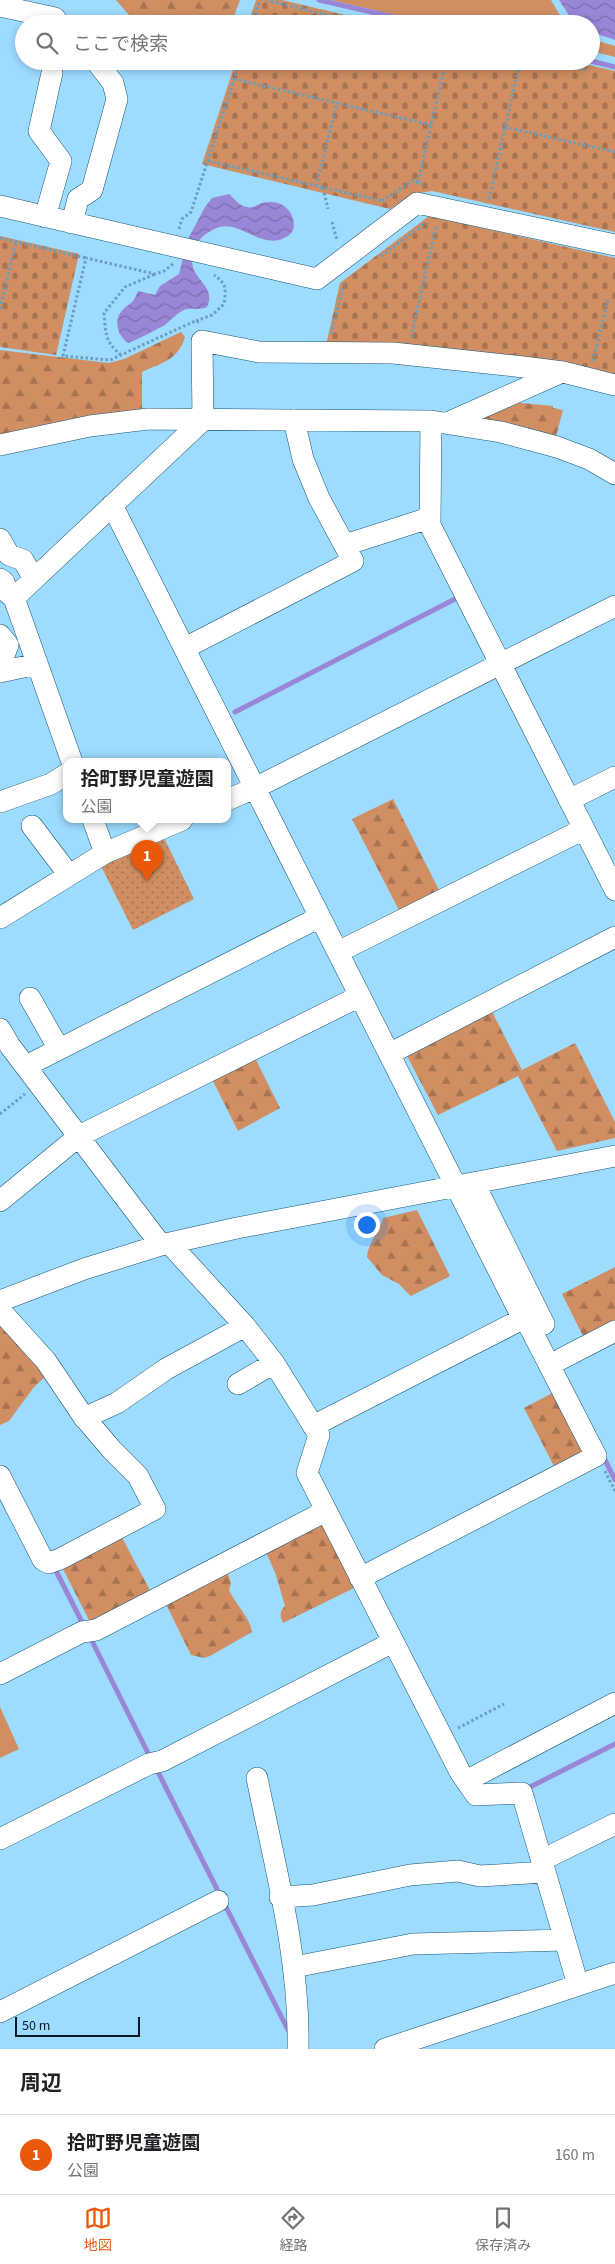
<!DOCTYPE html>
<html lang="ja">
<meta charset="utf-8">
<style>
body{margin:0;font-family:"Source Sans 3","Noto Sans JP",sans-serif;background:#f6f6f6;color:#202124}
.scale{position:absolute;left:15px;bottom:12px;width:125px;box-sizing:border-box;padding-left:5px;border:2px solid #021a26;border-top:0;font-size:14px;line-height:18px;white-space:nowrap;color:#021a26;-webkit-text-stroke:4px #9ddbff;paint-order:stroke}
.you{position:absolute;left:366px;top:1224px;width:18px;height:18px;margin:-12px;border:4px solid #fff;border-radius:50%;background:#1a73e8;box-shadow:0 0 0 8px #1a73e833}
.badge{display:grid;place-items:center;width:32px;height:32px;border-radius:50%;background:#ea580c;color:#fff;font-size:16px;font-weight:700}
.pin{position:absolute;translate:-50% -41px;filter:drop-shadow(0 1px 2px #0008)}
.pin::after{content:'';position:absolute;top:26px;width:18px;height:15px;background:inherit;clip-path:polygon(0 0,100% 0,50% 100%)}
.popup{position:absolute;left:63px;top:758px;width:168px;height:65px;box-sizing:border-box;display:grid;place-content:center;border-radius:10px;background:#fff;filter:drop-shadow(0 1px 4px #0005);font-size:16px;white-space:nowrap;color:#757577}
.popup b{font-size:19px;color:#202124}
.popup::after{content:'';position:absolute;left:50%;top:100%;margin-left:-10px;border:10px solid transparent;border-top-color:#fff}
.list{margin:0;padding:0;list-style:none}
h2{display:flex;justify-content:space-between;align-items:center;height:65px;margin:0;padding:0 20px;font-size:21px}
h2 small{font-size:16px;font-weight:400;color:#757577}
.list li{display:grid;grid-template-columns:32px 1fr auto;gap:15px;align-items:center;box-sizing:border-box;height:80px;padding:0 20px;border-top:1px solid #e0e0e0}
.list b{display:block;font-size:19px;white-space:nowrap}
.list p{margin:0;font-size:16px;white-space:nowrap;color:#757577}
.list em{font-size:16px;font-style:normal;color:#757577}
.icon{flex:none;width:28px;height:28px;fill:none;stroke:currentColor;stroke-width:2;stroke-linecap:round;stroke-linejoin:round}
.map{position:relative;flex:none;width:615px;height:2049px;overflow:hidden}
.search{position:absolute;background:#fff;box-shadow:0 2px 8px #0003;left:15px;right:15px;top:15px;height:55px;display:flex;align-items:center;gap:12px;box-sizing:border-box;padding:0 18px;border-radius:28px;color:#757577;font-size:19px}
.sheet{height:145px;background:#fff}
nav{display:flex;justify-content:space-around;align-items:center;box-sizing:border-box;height:70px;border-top:1px solid #e0e0e0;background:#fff;font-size:14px;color:#757577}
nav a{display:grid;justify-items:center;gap:2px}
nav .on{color:#ea580c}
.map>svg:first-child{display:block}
.green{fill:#d08e62}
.forest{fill:url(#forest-firs)}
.cemetery{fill:url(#cemetery-stones)}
.park{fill:url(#park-dots)}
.water{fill:url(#water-waves)}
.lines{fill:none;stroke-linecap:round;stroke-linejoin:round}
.stream{stroke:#9a86d7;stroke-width:5}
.minor-casing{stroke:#165675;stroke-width:22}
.path{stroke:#6c9ebb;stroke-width:3;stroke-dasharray:2.5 2.5;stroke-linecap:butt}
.minor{stroke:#fff;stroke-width:21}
</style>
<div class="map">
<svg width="615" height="2049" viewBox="0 0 615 2049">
<defs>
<pattern id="forest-firs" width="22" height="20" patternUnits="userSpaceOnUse" patternTransform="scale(1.25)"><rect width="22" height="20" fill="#d08e62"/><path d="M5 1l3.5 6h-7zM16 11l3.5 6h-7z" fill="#a77351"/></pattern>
<pattern id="cemetery-stones" width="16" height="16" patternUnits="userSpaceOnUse" patternTransform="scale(1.25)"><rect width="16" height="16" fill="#d08e62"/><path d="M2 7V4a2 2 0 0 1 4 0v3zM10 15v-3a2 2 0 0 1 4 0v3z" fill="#a77351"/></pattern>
<pattern id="park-dots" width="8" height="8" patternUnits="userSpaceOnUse" patternTransform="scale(1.25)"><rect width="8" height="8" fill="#d08e62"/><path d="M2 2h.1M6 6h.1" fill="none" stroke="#a77351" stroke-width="1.8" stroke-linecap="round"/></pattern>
<pattern id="water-waves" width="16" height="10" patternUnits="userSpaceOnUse" patternTransform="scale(1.25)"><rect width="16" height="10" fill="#9a86d7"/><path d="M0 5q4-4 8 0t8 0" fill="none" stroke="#7b6dae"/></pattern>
</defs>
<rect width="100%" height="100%" fill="#9ddbff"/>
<path class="green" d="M 331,0 L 551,0 L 561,17 L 568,24 L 433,24 Z
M 591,39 L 615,46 L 615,57 L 591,51 Z
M 0,1707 L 19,1749 L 0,1758 Z"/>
<path class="forest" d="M 116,0 L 240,0 L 231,24 L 144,24 L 128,14 Z
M 181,332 L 185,337 C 177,361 163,362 142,372 L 142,416 L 0,439 L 0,350 L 109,363 L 124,359 Z
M 510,402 L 553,406 L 553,408 L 563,410 L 555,440 L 464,420 Z
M 393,799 L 442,896 L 402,916 L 352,819 Z
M 490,1008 L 522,1070 L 575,1043 L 615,1122 L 615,1138 L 557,1151 L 518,1076 L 438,1115 L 405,1052 Z
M 253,1054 L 280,1108 L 238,1131 L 210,1075 Z
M 417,1210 L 450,1276 L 411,1296 L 399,1284 L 382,1275 L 367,1257 C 369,1240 379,1234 383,1218 Z
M 615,1267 L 615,1325 L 585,1340 L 562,1294 Z
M 0,1320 L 47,1375 L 34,1387 L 9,1421 L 0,1425 Z
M 558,1390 L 591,1455 L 557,1472 L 524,1408 Z
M 324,1522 L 356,1587 L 283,1623 C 280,1616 279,1612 285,1606 L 276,1575 L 266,1552 Z
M 119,1532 L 153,1596 L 92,1626 L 60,1563 Z
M 226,1568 L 231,1583 L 229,1590 C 236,1605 249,1616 252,1632 L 210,1656 L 204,1658 L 191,1655 L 164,1600 Z"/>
<path class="cemetery" d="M 256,0 L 282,0 L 383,24 L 248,24 Z
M 236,61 L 571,61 L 615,71 L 615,232 L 432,191 L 414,194 L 390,209 L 202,164 Z
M 429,216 L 615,258 L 615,377 L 326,345 L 340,283 Z
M 0,236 L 79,254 L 56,355 L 0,347 Z"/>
<path class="park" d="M 162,834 L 194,899 L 133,930 L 99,862 Z"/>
<path class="water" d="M 559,0 L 615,0 L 615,40 L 591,32 L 591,24 L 578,24 L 570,17 Z
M 229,194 C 235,199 239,206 247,207 C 253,209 256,205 262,203 C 278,199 293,207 294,225 C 294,231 290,235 286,237 C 263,251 241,221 220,227 C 202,232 186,250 194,270 C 200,283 215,290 207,307 C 199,311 191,307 184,310 C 176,314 171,320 165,325 C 156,330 138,339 129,343 C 119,339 113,321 121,312 C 130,301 132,307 138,291 L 155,295 L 160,286 L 179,274 L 188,239 L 205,207 L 212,198 Z"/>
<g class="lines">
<path class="stream" d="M 319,0 L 424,24
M 591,61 L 615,67
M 235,712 L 457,598
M 603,1456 L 615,1480
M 54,1567 L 84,1626
M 90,1637 L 150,1757
M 157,1770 L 289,2032
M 530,1787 L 615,1744"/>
<g class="minor-casing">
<path id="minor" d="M 0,6 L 55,18 L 59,24
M 0,206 L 317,279 L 417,203 L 615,245
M 45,217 L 61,161 L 39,131 L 52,73
M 72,223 L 78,199 L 92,190 L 117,99 L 113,83 L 96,61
M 431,421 L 430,525 L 615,890
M 447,423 L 562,372
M 0,445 L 90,426 L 148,419 L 431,421 L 501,432 L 557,447 L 589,459 L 615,474
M 112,505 L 523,1319
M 0,539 L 9,555 L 23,560 L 34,579
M 345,545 L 429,518
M 0,579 L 4,582 L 8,593 L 14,598
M 0,635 L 8,645 L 3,658
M 185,648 L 353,561 L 319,498 L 303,459 L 294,420
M 0,672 L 37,664
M 72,762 L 14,598 L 203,420 L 202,341 L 259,352 L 393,353 L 515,366 L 563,372 L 615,385
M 227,800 L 255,788 L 615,606
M 569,800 L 615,777
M 0,802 L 51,784 L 67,774
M 93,820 L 105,853
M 32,826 L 69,875
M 0,918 L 105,853 L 182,820
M 338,952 L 584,829
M 30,998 L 59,1049
M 0,1029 L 10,1046 L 161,1245
M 389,1054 L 615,937
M 26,1066 L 320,917
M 474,1183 L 544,1324
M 0,1201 L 79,1136 L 360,996
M 169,1243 L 245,1326 L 274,1363 L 319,1435 L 307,1473 L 460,1772 L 476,1795 L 522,1793 L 578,1985
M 0,1301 L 84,1269 L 161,1245 L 237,1228 L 615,1156
M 0,1310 L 46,1361 L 83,1416 L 112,1450 L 138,1476 L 155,1509 L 60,1559 L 49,1563 L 43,1560 L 0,1476
M 561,1359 L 615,1331
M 238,1384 L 274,1363
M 84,1418 L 117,1403 L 166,1369 L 245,1326
M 313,1426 L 536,1312
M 360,1578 L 596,1456 L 525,1318
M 0,1674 L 82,1632 L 96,1630 L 326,1511
M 257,1778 C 275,1867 300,1958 298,2049
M 466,1781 L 615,1703
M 0,1839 L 149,1764 L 162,1761 L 393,1642
M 542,1860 L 615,1824
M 280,1897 L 313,1895 L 410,1875 L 458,1871 L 480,1876 L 545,1872
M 294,1967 L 413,1944 L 565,1940
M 0,2012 L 218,1901
M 385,2049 L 615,1973"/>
</g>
<path class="path" d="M 266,0 L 366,24
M 252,24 L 260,0
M 549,61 L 587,70
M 234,79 L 431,125
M 505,127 L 615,152
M 208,161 L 383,201
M 418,182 L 446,61
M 316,186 L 337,103
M 323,188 L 328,209
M 489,199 L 520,61
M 382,201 L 412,181 L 423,184
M 332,222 L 337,240
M 179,229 L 182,219 L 191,212 L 240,61
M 0,238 L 86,258
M 381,256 L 426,223
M 173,264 L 164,271 L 155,274 L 86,258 L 63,356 L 110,360 L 195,321 L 199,322
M 0,309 L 16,242
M 196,321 L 212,315 L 224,304 C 226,289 227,284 214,275
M 331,334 L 344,284
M 411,337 L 436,226
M 121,355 C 104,341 106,333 104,313 L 125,287 L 155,274
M 593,361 L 608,299
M 0,1114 L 25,1094
M 605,1471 L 615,1491
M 458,1728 L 504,1704"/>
<use href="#minor" class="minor"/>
</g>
</svg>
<div class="scale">50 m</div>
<div class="you"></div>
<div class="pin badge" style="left:147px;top:881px">1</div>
<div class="popup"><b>拾町野児童遊園</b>公園</div>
<div class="search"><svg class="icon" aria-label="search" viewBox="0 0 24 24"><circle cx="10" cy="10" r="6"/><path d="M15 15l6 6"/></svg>ここで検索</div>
</div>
<section class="sheet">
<h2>周辺<small></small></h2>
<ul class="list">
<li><span class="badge">1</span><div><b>拾町野児童遊園</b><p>公園</p></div><em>160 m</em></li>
</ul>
</section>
<nav>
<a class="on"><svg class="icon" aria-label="map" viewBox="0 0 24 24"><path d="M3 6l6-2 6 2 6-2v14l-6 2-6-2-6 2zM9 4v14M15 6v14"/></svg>地図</a>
<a><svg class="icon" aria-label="directions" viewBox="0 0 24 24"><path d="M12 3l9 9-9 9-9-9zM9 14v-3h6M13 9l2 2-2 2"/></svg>経路</a>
<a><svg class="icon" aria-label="saved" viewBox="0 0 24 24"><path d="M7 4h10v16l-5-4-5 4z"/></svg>保存済み</a>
</nav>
